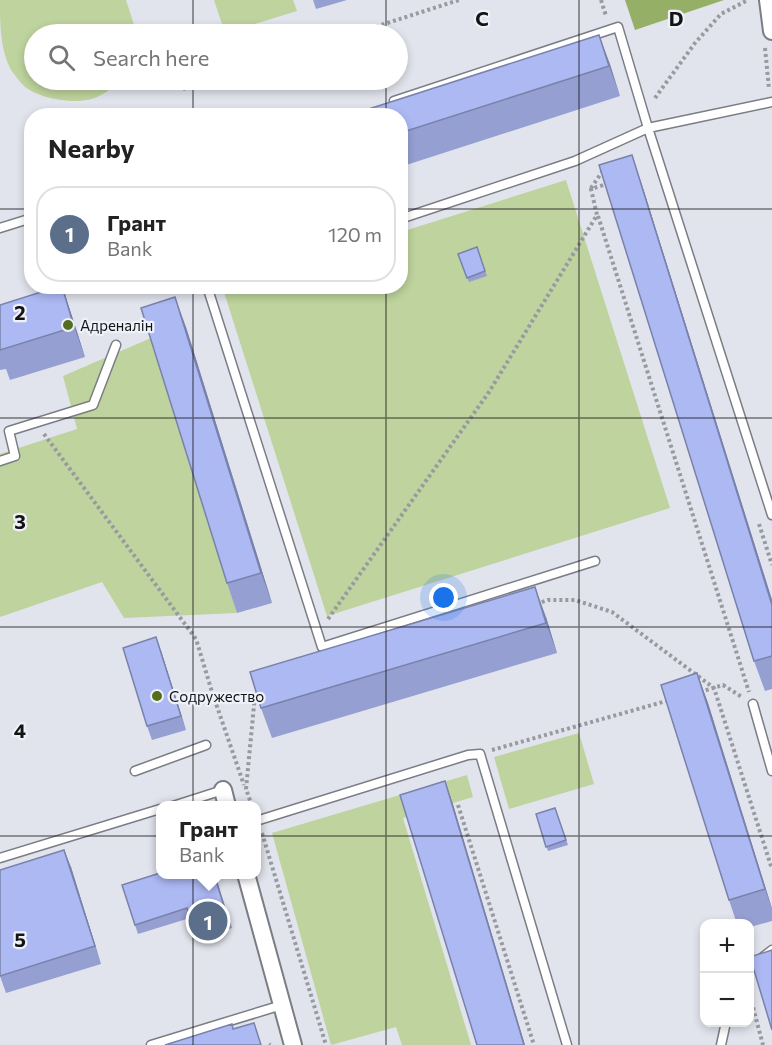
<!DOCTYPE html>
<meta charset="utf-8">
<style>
body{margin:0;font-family:Commissioner,sans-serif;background:#f2f2f2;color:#222}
.controls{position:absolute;right:18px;bottom:18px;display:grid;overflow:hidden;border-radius:12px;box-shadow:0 3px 9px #0003}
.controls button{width:54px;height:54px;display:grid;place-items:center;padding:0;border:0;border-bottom:2px solid #e0e0e0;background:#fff;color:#222;font:30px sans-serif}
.you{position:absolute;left:444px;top:598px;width:21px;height:21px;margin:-15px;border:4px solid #fff;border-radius:50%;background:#1a73e8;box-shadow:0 0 0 9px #1a73e833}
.badge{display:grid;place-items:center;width:39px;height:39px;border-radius:50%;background:#0b8043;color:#fff;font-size:20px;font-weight:700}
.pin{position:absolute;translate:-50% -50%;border:3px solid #fff;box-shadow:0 2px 6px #0006}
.popup{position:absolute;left:156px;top:801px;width:105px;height:78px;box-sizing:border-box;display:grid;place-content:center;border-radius:12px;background:#fff;filter:drop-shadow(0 2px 4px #0005);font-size:20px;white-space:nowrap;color:#767676}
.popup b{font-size:22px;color:#222}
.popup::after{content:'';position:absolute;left:50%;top:100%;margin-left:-12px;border:12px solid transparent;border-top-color:#fff}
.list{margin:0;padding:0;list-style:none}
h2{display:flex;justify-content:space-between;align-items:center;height:78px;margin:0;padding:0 24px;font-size:26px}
h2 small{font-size:20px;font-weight:400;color:#767676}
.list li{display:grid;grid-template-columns:39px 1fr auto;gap:18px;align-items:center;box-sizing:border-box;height:96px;margin:0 12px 12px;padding:0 12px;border:2px solid #e0e0e0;border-radius:24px}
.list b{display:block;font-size:22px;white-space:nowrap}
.list p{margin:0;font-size:20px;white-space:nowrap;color:#767676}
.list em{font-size:20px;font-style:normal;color:#767676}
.icon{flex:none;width:33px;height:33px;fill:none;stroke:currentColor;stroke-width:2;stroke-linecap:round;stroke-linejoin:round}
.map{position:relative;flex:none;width:772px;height:1045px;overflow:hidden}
.search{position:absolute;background:#fff;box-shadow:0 3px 9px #0003;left:24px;top:24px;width:384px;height:66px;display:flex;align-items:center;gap:15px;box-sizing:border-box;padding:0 21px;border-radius:33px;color:#767676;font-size:22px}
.panel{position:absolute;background:#fff;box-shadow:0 3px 9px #0003;left:24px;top:108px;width:384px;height:186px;border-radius:24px}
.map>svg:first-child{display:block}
.green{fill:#bed39d}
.forest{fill:#95b066}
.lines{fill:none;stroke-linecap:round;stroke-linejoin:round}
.lane-casing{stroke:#7b7d85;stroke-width:11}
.street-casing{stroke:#7b7d85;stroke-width:20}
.path{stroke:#989aa0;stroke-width:4;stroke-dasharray:3 3;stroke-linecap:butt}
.lane{stroke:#fff;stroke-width:8}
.street{stroke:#fff;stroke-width:16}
.wall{fill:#959fd1}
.shaded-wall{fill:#7982aa}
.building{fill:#adb9f3;stroke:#7982aa;stroke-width:1.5}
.grid{fill:none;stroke:#141417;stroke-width:1.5;stroke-opacity:0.55}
.poi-dot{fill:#546d1f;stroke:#eff1f9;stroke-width:2}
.labels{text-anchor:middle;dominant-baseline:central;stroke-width:4.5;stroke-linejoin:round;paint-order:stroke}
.poi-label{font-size:15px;fill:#141417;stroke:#eff1f9;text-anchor:start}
.grid-label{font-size:20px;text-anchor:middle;font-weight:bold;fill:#141417;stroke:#eff1f9;stroke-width:4.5;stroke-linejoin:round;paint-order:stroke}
</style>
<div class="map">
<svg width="772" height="1045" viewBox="0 0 772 1045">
<rect width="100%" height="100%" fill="#e1e4ec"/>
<path class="green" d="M 0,0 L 126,0 L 137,34 L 34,34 L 34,80 L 121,80 C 113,87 105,94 95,98 C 76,105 39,99 24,86 C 19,81 13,73 10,68 C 0,48 0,22 0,0 Z
M 214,0 L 293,0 L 297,11 L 225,33 Z
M 566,180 L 670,508 L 327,616 L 223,289 L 229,286 L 400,286 L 401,232 Z
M 151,338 L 237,613 L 124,618 L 102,582 L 0,617 L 0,454 L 77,429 L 63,376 Z
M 579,733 L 594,784 L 509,809 L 494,757 Z
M 467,775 L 473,797 L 403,818 L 471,1045 L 402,1045 L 396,1027 L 331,1045 L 272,833 Z"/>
<path class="forest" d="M 625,0 L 724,0 L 635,30 Z"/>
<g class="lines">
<g class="lane-casing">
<path id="lane" d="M 394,101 L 618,27 L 648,128 L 772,102
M 400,219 L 575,161 L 648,128 L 772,515
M 0,228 L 32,218
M 207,286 L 322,647 L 595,561
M 0,461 L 15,456 L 9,431 L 93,405 L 116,345
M 753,704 L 772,771
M 135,771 L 206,745
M 173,806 L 223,790
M 256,821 L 468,755 L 480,754 L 567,1045
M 0,858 L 160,809
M 750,967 L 772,950
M 151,1045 L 282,1005
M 721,1045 L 726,1022"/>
</g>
<g class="street-casing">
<path id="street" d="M 768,0 L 772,31
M 223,790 L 227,806
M 246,874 L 293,1045"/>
</g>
<path class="path" d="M 601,0 L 606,16
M 353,34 L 459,0
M 765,48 L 769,89
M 183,89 L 214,80
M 655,98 L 695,43 L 721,14 L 748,0
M 591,188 L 604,169
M 598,216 L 749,692
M 44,434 L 196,639 L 212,692 L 244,785
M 759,524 L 772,565
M 536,604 L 548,600 L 575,600 L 612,612 L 714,688 L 772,869
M 328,619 L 489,392 L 597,215 L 591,189 L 610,183
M 700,692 L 723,685 L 742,697
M 492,750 L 670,700
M 458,805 L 534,1045
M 252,806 L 246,789 L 255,695 L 261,693
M 262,833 L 326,1045
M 750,996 L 763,1045
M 269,1044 L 270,1045"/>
<use href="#lane" class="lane"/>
<use href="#street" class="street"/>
</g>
<path class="wall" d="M 313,0 L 347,0 L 316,9 Z
M 599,35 L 620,96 L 400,167 L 400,116 Z
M 642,185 L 772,600 L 772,689 L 765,691 L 754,661 Z
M 477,247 L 487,276 L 469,282 L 458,254 Z
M 62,286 L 85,357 L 10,380 L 6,369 L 0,370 L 0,305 Z
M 186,327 L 272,603 L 237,613 L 227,583 Z
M 546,617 L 557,653 L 272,738 L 261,708 Z
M 161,651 L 186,730 L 152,740 L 147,726 Z
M 697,673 L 708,703 L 772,908 L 772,921 L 750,927 L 750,924 L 737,924 L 729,900 Z
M 555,808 L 568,845 L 548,851 L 536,814 Z
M 71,867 L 101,964 L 6,993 L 0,976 L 0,870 Z
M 215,874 L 232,928 L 197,939 L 190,918 L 138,934 L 135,925 Z"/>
<path class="shaded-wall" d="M 599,35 L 610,64 L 620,96 L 609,66 Z
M 632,155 L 642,185 L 772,600 L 772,605 Z
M 62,286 L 72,316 L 85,357 L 74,327 Z
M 175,297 L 186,327 L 272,603 L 261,573 Z
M 535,587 L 546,617 L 557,653 L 546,623 Z
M 156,637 L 161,651 L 186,730 L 181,716 Z
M 697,673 L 708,703 L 772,909 L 765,889 Z
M 445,781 L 453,804 L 525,1045 L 524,1045 Z
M 64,850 L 71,867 L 101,964 L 95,946 Z"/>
<path class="building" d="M 599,35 L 609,66 L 400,133 L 400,116 L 347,116 Z
M 632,155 L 772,605 L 772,656 L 754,661 L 599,165 Z
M 477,247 L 485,271 L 467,278 L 458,254 Z
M 60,286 L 62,286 L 74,327 L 0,350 L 0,305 Z
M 175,297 L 261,573 L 227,583 L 141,308 Z
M 535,587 L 546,623 L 261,708 L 250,672 Z
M 156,637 L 181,716 L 147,726 L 123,648 Z
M 697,673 L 765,889 L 729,900 L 661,685 Z
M 445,781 L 524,1045 L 477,1045 L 400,795 Z
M 555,808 L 566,840 L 546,847 L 536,814 Z
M 64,850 L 95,946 L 0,976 L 0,870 Z
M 160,873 L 160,874 L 214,874 L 228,919 L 193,930 L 187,908 L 135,925 L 122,885 Z
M 772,950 L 772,1030 L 750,957 Z
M 254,1023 L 261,1045 L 165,1045 L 232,1024 L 233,1029 Z"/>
<path class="grid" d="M 193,0 L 193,34M 386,0 L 386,34M 579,0 L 579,1045M 193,80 L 193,116M 386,80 L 386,116M 0,209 L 32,209M 400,209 L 772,209M 193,286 L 193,1045M 386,286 L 386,1045M 0,418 L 772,418M 0,627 L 772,627M 0,836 L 772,836"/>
<g class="poi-dot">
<circle cx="68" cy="325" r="6"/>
<circle cx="157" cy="696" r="6"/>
</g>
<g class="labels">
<g class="poi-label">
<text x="80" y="325">Адреналін</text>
<text x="169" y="696">Содружество</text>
</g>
</g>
<g class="grid-label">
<text x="482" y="26">C</text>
<text x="676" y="26">D</text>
<text x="20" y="320">2</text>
<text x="20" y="529">3</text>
<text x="20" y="738">4</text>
<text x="20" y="947">5</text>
</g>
</svg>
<div class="controls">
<button>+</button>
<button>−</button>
</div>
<div class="you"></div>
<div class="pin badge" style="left:208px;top:921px;background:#5c6f8a">1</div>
<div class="popup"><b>Грант</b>Bank</div>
<div class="search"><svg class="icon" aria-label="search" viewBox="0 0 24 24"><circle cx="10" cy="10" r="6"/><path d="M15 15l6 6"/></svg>Search here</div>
<section class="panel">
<h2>Nearby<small></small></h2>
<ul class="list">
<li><span class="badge" style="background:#5c6f8a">1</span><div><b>Грант</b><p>Bank</p></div><em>120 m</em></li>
</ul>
</section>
</div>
